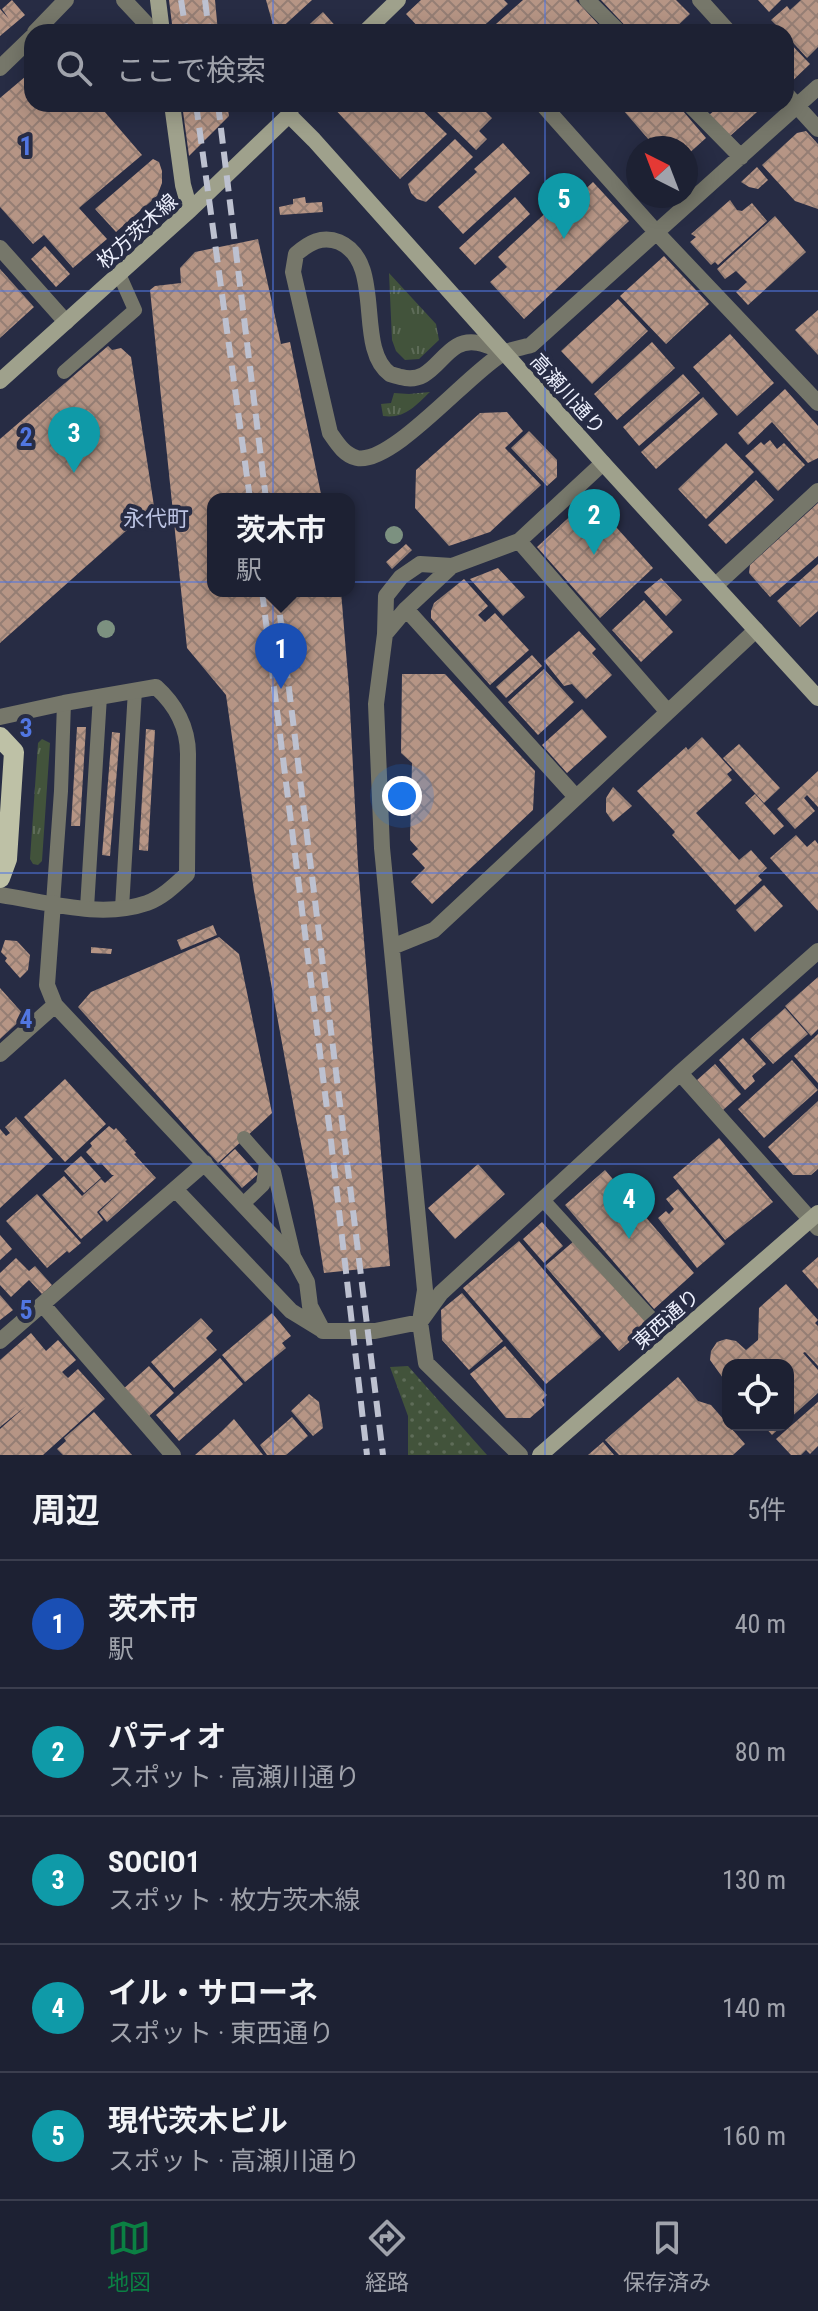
<!DOCTYPE html>
<html lang="ja">
<meta charset="utf-8">
<style>
body{margin:0;font-family:"Roboto Condensed","Noto Sans JP",sans-serif;background:#2a2e3f;color:#f1f3f6}
.controls{position:absolute;right:24px;bottom:24px;display:grid;overflow:hidden;border-radius:16px;box-shadow:0 4px 20px #0003}
.controls button{width:72px;height:72px;display:grid;place-items:center;padding:0;border:0;border-bottom:2px solid #3b3e4e;background:#1d2133;color:#f1f3f6;font:40px sans-serif}
.compass{position:absolute;left:626px;top:136px;width:72px;height:72px;border-radius:50%;background:#1d2133;box-shadow:0 4px 20px #0003;rotate:318deg}
.you{position:absolute;left:402px;top:796px;width:28px;height:28px;margin:-20px;border:6px solid #fff;border-radius:50%;background:#1a73e8;box-shadow:0 0 0 12px #1a73e833}
.badge{display:grid;place-items:center;width:52px;height:52px;border-radius:50%;background:#0b8043;color:#fff;font-size:26px;font-weight:700}
.pin{position:absolute;translate:-50% -66px;filter:drop-shadow(0 2px 4px #0008)}
.pin::after{content:'';position:absolute;top:42px;width:28px;height:24px;background:inherit;clip-path:polygon(0 0,100% 0,50% 100%)}
.popup{position:absolute;left:207px;top:493px;width:148px;height:104px;box-sizing:border-box;display:grid;place-content:center;border-radius:16px;background:#1d2133;filter:drop-shadow(0 2px 6px #0005);font-size:26px;white-space:nowrap;color:#a0a3ac}
.popup b{font-size:30px;color:#f1f3f6}
.popup::after{content:'';position:absolute;left:50%;top:100%;margin-left:-16px;border:16px solid transparent;border-top-color:#1d2133}
.list{margin:0;padding:0;list-style:none}
h2{display:flex;justify-content:space-between;align-items:center;height:104px;margin:0;padding:0 32px;font-size:34px}
h2 small{font-size:26px;font-weight:400;color:#a0a3ac}
.list li{display:grid;grid-template-columns:52px 1fr auto;gap:24px;align-items:center;box-sizing:border-box;height:128px;padding:0 32px;border-top:2px solid #3b3e4e}
.list b{display:block;font-size:30px;white-space:nowrap}
.list p{margin:0;font-size:26px;white-space:nowrap;color:#a0a3ac}
.list em{font-size:26px;font-style:normal;color:#a0a3ac}
.icon{flex:none;width:44px;height:44px;fill:none;stroke:currentColor;stroke-width:2;stroke-linecap:round;stroke-linejoin:round}
.map{position:relative;flex:none;width:818px;height:1455px;overflow:hidden}
.search{position:absolute;background:#1d2133;box-shadow:0 4px 20px #0003;left:24px;right:24px;top:24px;height:88px;display:flex;align-items:center;gap:20px;box-sizing:border-box;padding:0 28px;border-radius:24px;color:#a0a3ac;font-size:30px}
.sheet{height:744px;background:#1d2133}
nav{display:flex;justify-content:space-around;align-items:center;box-sizing:border-box;height:112px;border-top:2px solid #3b3e4e;background:#1d2133;font-size:22px;color:#a0a3ac}
nav a{display:grid;justify-items:center;gap:4px}
nav .on{color:#0b8043}
.map>svg:first-child{display:block}
.grass{fill:url(#grass-tufts)}
.park{fill:url(#park-dots)}
.building{fill:url(#building-cross-hatch)}
.lines{fill:none;stroke-linecap:round;stroke-linejoin:round}
.lane{stroke:#76776a;stroke-width:14}
.street{stroke:#76776a;stroke-width:16}
.secondary{stroke:#9fa18c;stroke-width:16}
.primary{stroke:#bec1a6;stroke-width:20}
.rail{stroke:#bdc1d0;stroke-width:6;stroke-dasharray:16 8;stroke-linecap:butt}
.tree{fill:#7c9180}
.grid{fill:none;stroke:#5176e1;stroke-width:2;stroke-opacity:0.55}
.labels{text-anchor:middle;dominant-baseline:central;stroke-width:8;stroke-linejoin:round;paint-order:stroke}
.street-label{font-size:20px;fill:#edf0fd;stroke:#272c44}
.neighbourhood-label{font-size:22px;fill:#bcc4e3;stroke:#272c44}
.grid-label{font-size:26px;text-anchor:middle;font-weight:bold;fill:#5176e1;stroke:#272c44;stroke-width:8;stroke-linejoin:round;paint-order:stroke}
</style>
<div class="map">
<svg width="818" height="1455" viewBox="0 0 818 1455">
<defs>
<pattern id="grass-tufts" width="24" height="20" patternUnits="userSpaceOnUse" patternTransform="scale(2)"><rect width="24" height="20" fill="#42533b"/><path d="M3 7l-1-3M5 7V3M7 7l1-3M15 17l-1-3M17 17v-4M19 17l1-3" fill="none" stroke="#5e6c58"/></pattern>
<pattern id="park-dots" width="8" height="8" patternUnits="userSpaceOnUse" patternTransform="scale(2)"><rect width="8" height="8" fill="#42533b"/><path d="M2 2h.1M6 6h.1" fill="none" stroke="#5e6c58" stroke-width="1.8" stroke-linecap="round"/></pattern>
<pattern id="building-cross-hatch" width="8" height="8" patternUnits="userSpaceOnUse" patternTransform="scale(2)"><rect width="8" height="8" fill="#b69585"/><path d="M0 0l8 8M0 8l8-8" fill="none" stroke="#957e74"/></pattern>
</defs>
<rect width="100%" height="100%" fill="#272c44"/>
<path class="grass" d="M 389,273 L 436,324 L 439,340 L 419,359 L 405,360 L 396,351 L 392,340 Z
M 394,393 L 409,394 L 430,392 C 415,406 405,419 383,416 L 381,404 L 391,403 Z
M 42,739 L 50,743 L 42,861 L 38,865 L 33,864 L 30,859 L 38,743 Z"/>
<path class="park" d="M 408,1366 L 487,1455 L 408,1455 L 408,1416 L 390,1367 Z"/>
<path class="building" d="M 12,0 L 25,15 L 0,36 L 0,9 L 9,19 L 2,9 Z
M 169,0 L 215,0 L 218,32 L 173,32 Z
M 266,0 L 312,0 L 277,32 L 275,32 Z
M 421,0 L 504,0 L 508,4 L 477,32 L 423,32 L 406,14 Z
M 523,0 L 576,0 L 598,24 L 590,32 L 487,32 Z
M 601,0 L 676,0 L 690,14 L 671,32 L 631,32 Z
M 758,0 L 781,0 L 769,12 Z
M 801,0 L 818,0 L 818,47 L 807,58 L 786,35 L 786,32 L 783,32 L 771,20 L 787,6 L 790,10 Z
M 323,12 L 339,30 L 337,32 L 301,32 Z
M 786,39 L 810,64 L 788,85 L 786,82 Z
M 32,71 L 32,104 L 98,104 L 142,155 L 79,208 L 107,239 L 73,268 L 44,235 L 33,244 L 0,207 L 0,98 Z
M 182,104 L 227,104 L 229,116 L 189,156 Z
M 330,104 L 416,104 L 447,134 L 400,179 Z
M 429,104 L 478,104 L 492,118 L 479,131 L 487,139 L 476,150 Z
M 630,104 L 654,104 L 661,112 L 669,104 L 677,104 L 706,138 L 686,156 L 686,148 L 656,148 L 623,110 Z
M 722,104 L 766,104 L 729,137 L 709,115 Z
M 806,131 L 818,144 L 818,209 L 795,201 L 762,165 L 797,133 Z
M 455,139 L 473,157 L 426,202 L 417,199 L 411,193 L 408,184 Z
M 503,143 L 530,173 L 463,234 L 438,207 L 477,172 L 474,169 Z
M 153,159 L 159,162 L 162,171 L 162,183 L 157,196 L 116,232 L 95,209 Z
M 757,167 L 768,180 L 758,189 L 749,187 L 741,182 Z
M 593,182 L 629,221 L 524,319 L 490,282 L 507,267 L 498,257 L 566,194 L 573,201 Z
M 305,197 L 306,203 L 322,202 L 323,212 L 280,215 L 279,207 L 293,204 L 293,199 Z
M 515,197 L 530,214 L 475,265 L 459,248 Z
M 730,200 L 737,210 L 742,211 L 752,203 L 767,221 L 718,265 L 715,262 L 711,265 L 690,242 L 696,237 L 691,234 Z
M 775,216 L 806,252 L 748,305 L 736,292 L 747,282 L 736,271 L 725,279 L 717,269 Z
M 258,239 L 281,344 L 290,342 L 322,499 L 213,499 L 213,591 L 341,591 L 349,689 L 358,865 L 390,1266 L 324,1273 L 313,1203 L 296,1119 L 254,891 L 226,695 L 187,648 L 150,290 L 155,286 L 181,283 L 180,268 L 195,252 Z
M 45,246 L 70,274 L 56,287 L 31,259 Z
M 664,256 L 709,304 L 666,344 L 620,296 Z
M 0,269 L 34,307 L 0,338 Z
M 618,299 L 648,331 L 592,384 L 561,351 Z
M 818,310 L 818,355 L 795,330 Z
M 730,334 L 774,383 L 737,416 L 693,367 Z
M 652,342 L 675,368 L 617,420 L 594,394 Z
M 108,346 L 112,350 L 121,348 L 131,357 L 154,506 L 0,643 L 0,439 Z
M 683,374 L 700,393 L 639,446 L 623,427 Z
M 785,389 L 818,426 L 818,458 L 808,463 L 772,422 L 748,445 L 738,433 Z
M 703,397 L 718,414 L 656,469 L 641,452 Z
M 507,412 L 523,431 L 505,448 L 541,485 L 490,532 L 449,546 L 415,508 L 416,470 L 480,413 Z
M 529,431 L 557,460 L 557,477 L 547,486 L 511,448 Z
M 770,440 L 777,449 L 784,443 L 805,465 L 778,491 L 745,456 L 761,442 L 764,445 Z
M 726,443 L 754,472 L 706,519 L 678,489 Z
M 756,480 L 774,500 L 726,544 L 708,525 Z
M 818,503 L 818,556 L 770,597 L 749,573 L 750,565 Z
M 598,507 L 653,568 L 600,618 L 537,547 L 579,508 Z
M 406,544 L 412,550 L 392,569 L 386,562 Z
M 818,564 L 818,611 L 800,627 L 777,601 Z
M 498,568 L 525,597 L 503,616 L 470,579 Z
M 661,578 L 682,600 L 666,616 L 644,592 Z
M 464,579 L 488,606 L 478,615 L 485,622 L 495,613 L 529,650 L 490,685 L 431,618 L 431,611 L 434,603 Z
M 644,600 L 673,632 L 641,662 L 612,630 Z
M 579,631 L 596,649 L 592,653 L 612,675 L 586,699 L 572,684 L 564,686 L 544,661 Z
M 532,655 L 542,666 L 506,698 L 496,687 Z
M 544,669 L 574,702 L 538,735 L 508,702 Z
M 402,674 L 445,674 L 535,771 L 533,810 L 432,904 L 411,882 L 425,868 L 412,854 L 418,849 L 410,840 L 412,763 L 401,753 Z
M 582,709 L 607,737 L 567,773 L 542,745 Z
M 77,727 L 86,727 L 80,826 L 71,826 Z
M 146,729 L 155,730 L 148,851 L 139,850 Z
M 112,732 L 120,733 L 110,856 L 102,855 Z
M 702,737 L 732,770 L 727,774 L 732,780 L 696,813 L 739,860 L 751,850 L 767,868 L 758,876 L 762,880 L 735,905 L 672,835 L 675,832 L 637,791 L 686,747 L 688,750 Z
M 739,744 L 780,788 L 764,803 L 723,758 Z
M 818,771 L 818,807 L 807,795 L 804,798 L 815,811 L 795,829 L 777,809 Z
M 613,787 L 632,806 L 613,822 L 606,812 L 606,798 Z
M 755,794 L 784,826 L 774,835 L 745,803 Z
M 796,835 L 807,847 L 815,840 L 818,844 L 818,911 L 770,858 Z
M 764,885 L 783,906 L 755,932 L 736,910 Z
M 213,925 L 217,935 L 181,950 L 177,940 Z
M 219,937 L 239,954 L 272,1113 L 218,1163 L 78,1007 L 91,992 Z
M 5,940 L 17,941 L 30,955 L 28,970 L 20,978 L 5,961 L 7,958 L 1,952 Z
M 91,947 L 112,949 L 111,954 L 91,953 Z
M 818,977 L 818,1029 L 811,1036 L 785,1006 Z
M 0,988 L 25,1016 L 0,1039 Z
M 785,1008 L 808,1034 L 773,1064 L 750,1039 Z
M 818,1034 L 818,1083 L 794,1056 Z
M 743,1038 L 766,1064 L 752,1076 L 755,1081 L 745,1090 L 719,1060 Z
M 792,1060 L 818,1090 L 764,1138 L 738,1109 Z
M 715,1064 L 741,1094 L 723,1110 L 697,1080 Z
M 65,1079 L 106,1124 L 65,1162 L 24,1117 Z
M 818,1101 L 818,1169 L 811,1175 L 793,1175 L 768,1147 Z
M 16,1117 L 53,1159 L 0,1208 L 0,1129 L 6,1136 L 10,1133 L 5,1127 Z
M 109,1126 L 114,1130 L 116,1128 L 127,1140 L 125,1141 L 136,1153 L 134,1154 L 156,1178 L 107,1222 L 99,1212 L 125,1187 L 97,1212 L 103,1220 L 81,1239 L 42,1195 L 64,1176 L 82,1196 L 101,1179 L 105,1183 L 114,1175 L 112,1175 L 101,1163 L 98,1165 L 86,1152 L 92,1146 L 90,1143 Z
M 719,1138 L 773,1202 L 725,1240 L 673,1177 Z
M 235,1149 L 258,1174 L 242,1188 L 220,1163 Z
M 81,1156 L 101,1178 L 84,1193 L 64,1171 Z
M 478,1164 L 505,1194 L 455,1239 L 428,1208 Z
M 605,1170 L 694,1273 L 654,1309 L 565,1205 Z
M 678,1189 L 725,1244 L 697,1268 L 658,1218 L 666,1211 L 669,1214 L 674,1209 L 666,1199 Z
M 37,1194 L 81,1243 L 69,1253 L 67,1251 L 47,1268 L 6,1221 Z
M 542,1222 L 563,1246 L 544,1263 L 523,1239 Z
M 0,1235 L 12,1249 L 0,1260 Z
M 519,1241 L 601,1337 L 546,1384 L 463,1288 Z
M 574,1241 L 649,1325 L 619,1351 L 545,1266 Z
M 818,1257 L 818,1289 L 802,1271 Z
M 16,1258 L 29,1271 L 35,1266 L 52,1285 L 42,1294 L 29,1280 L 11,1297 L 0,1285 L 0,1273 Z
M 786,1284 L 818,1320 L 815,1323 L 818,1326 L 818,1366 L 805,1352 L 803,1353 L 818,1370 L 818,1393 L 788,1420 L 788,1365 L 728,1365 L 728,1385 L 710,1360 L 711,1351 L 717,1342 L 726,1339 L 736,1341 L 746,1350 L 758,1340 L 759,1308 Z
M 462,1293 L 503,1341 L 469,1370 L 442,1340 L 441,1310 Z
M 0,1295 L 13,1310 L 0,1320 Z
M 272,1313 L 291,1336 L 282,1343 L 286,1348 L 245,1382 L 222,1355 Z
M 201,1318 L 213,1331 L 206,1338 L 217,1350 L 174,1388 L 151,1362 Z
M 31,1333 L 46,1351 L 58,1340 L 76,1360 L 62,1372 L 68,1378 L 78,1369 L 105,1399 L 43,1455 L 0,1455 L 0,1429 L 26,1406 L 0,1427 L 0,1360 Z
M 505,1346 L 547,1395 L 542,1400 L 545,1405 L 530,1418 L 506,1418 L 470,1374 Z
M 220,1358 L 243,1384 L 179,1441 L 156,1415 Z
M 149,1366 L 174,1393 L 147,1418 L 121,1391 Z
M 678,1377 L 698,1401 L 711,1405 L 745,1444 L 733,1455 L 619,1455 L 605,1440 Z
M 309,1394 L 319,1402 L 323,1428 L 313,1436 L 291,1411 Z
M 818,1402 L 818,1446 L 810,1454 L 806,1450 L 801,1455 L 791,1455 L 776,1439 Z
M 94,1412 L 132,1455 L 63,1455 L 57,1449 L 66,1441 L 64,1438 Z
M 292,1417 L 308,1436 L 286,1455 L 267,1455 L 260,1445 Z
M 234,1419 L 263,1455 L 195,1455 L 221,1432 Z
M 757,1425 L 783,1425 L 772,1435 L 764,1426 L 761,1429 Z
M 603,1442 L 614,1455 L 588,1455 Z"/>
<g class="lines">
<path class="lane" d="M 64,372 L 135,310 L 119,274
M 53,903 L 61,791 L 64,703
M 87,908 L 100,696
M 122,908 L 135,690
M 244,1138 L 274,1172 L 295,1260
M 543,1200 L 652,1319
M 243,1204 L 263,1185 L 266,1163"/>
<path class="street" d="M 124,0 L 154,32
M 587,0 L 619,32
M 700,0 L 729,32
M 35,32 L 66,0
M 0,68 L 32,37
M 786,94 L 818,129
M 542,104 L 657,233 L 818,403
M 689,104 L 741,157
M 0,248 L 66,322
M 504,352 C 489,346 472,337 457,346 C 438,357 428,385 401,377 C 400,377 390,374 390,374 C 354,348 386,262 339,242 C 322,235 309,243 296,254 L 293,272 L 330,433 C 337,443 344,455 357,458 C 392,465 468,374 502,354 C 510,349 522,348 531,345 L 818,87
M 519,541 L 667,711
M 716,585 L 818,491
M 406,609 L 576,797
M 385,634 L 386,596 L 401,577 L 420,564 L 452,566
M 0,717 L 64,703 L 156,687 C 175,704 188,727 188,754 L 187,874 C 175,885 163,897 147,903 C 101,919 47,902 0,895
M 53,903 L 47,985 L 55,1005 L 295,1260 L 307,1282 L 310,1306 L 323,1331 L 375,1331 L 420,1322 L 441,1293 L 680,1073 L 818,951
M 392,947 L 434,930 L 756,630
M 0,1054 L 55,1005
M 680,1073 L 818,1228
M 175,1189 L 291,1311 L 322,1330
M 43,1305 L 173,1455
M 0,1341 L 205,1163
M 520,1455 L 426,1363 L 420,1322 L 425,1290 L 382,848 L 376,704 L 385,634 L 406,609 L 452,566 L 519,541 L 603,463"/>
<path class="secondary" d="M 158,0 L 162,32
M 365,32 L 398,0
M 172,104 L 183,185 L 190,210
M 289,115 L 314,140 L 603,463 L 818,698
M 0,381 L 190,210 L 289,115 L 293,104
M 540,1455 L 818,1213"/>
<path class="primary" d="M 0,737 L 14,752 L 7,859 L 0,878"/>
<path class="rail" d="M 181,0 L 186,32
M 205,0 L 209,32
M 196,104 L 250,499
M 218,104 L 266,499
M 262,591 L 331,1141 L 367,1455
M 277,591 L 383,1455"/>
</g>
<g class="tree">
<circle cx="394" cy="535" r="9"/>
<circle cx="106" cy="629" r="9"/>
</g>
<path class="grid" d="M 273,0 L 273,32M 545,0 L 545,32M 273,104 L 273,1455M 545,104 L 545,1455M 0,291 L 818,291M 0,582 L 818,582M 0,873 L 818,873M 0,1164 L 818,1164"/>
<g class="labels">
<g class="street-label">
<text transform="translate(137 231) rotate(-42)">枚方茨木線</text>
<text transform="translate(568 394) rotate(48)">高瀬川通り</text>
<text transform="translate(666 1319) rotate(-41)">東西通り</text>
</g>
<g class="neighbourhood-label">
<text x="156" y="518">永代町</text>
</g>
</g>
<g class="grid-label">
<text x="26" y="155">1</text>
<text x="26" y="446">2</text>
<text x="26" y="737">3</text>
<text x="26" y="1028">4</text>
<text x="26" y="1319">5</text>
</g>
</svg>
<div class="controls">
<button><svg class="icon" aria-label="locate" viewBox="0 0 24 24"><circle cx="12" cy="12" r="6"/><path d="M12 2v4M12 18v4M2 12h4M18 12h4"/></svg></button>
</div>
<svg class="compass" viewBox="-18 -18 36 36"><path d="M0-13l5 13h-10z" fill="#e53935"/><path d="M0 13l5-13h-10z" fill="#a0a3ac"/></svg>
<div class="you"></div>
<div class="pin badge" style="left:281px;top:689px;background:#1a4fb4">1</div>
<div class="popup"><b>茨木市</b>駅</div>
<div class="pin badge" style="left:594px;top:555px;background:#0f9aa8">2</div>
<div class="pin badge" style="left:74px;top:473px;background:#0f9aa8">3</div>
<div class="pin badge" style="left:629px;top:1239px;background:#0f9aa8">4</div>
<div class="pin badge" style="left:564px;top:239px;background:#0f9aa8">5</div>
<div class="search"><svg class="icon" aria-label="search" viewBox="0 0 24 24"><circle cx="10" cy="10" r="6"/><path d="M15 15l6 6"/></svg>ここで検索</div>
</div>
<section class="sheet">
<h2>周辺<small>5件</small></h2>
<ul class="list">
<li><span class="badge" style="background:#1a4fb4">1</span><div><b>茨木市</b><p>駅</p></div><em>40 m</em></li>
<li><span class="badge" style="background:#0f9aa8">2</span><div><b>パティオ</b><p>スポット · 高瀬川通り</p></div><em>80 m</em></li>
<li><span class="badge" style="background:#0f9aa8">3</span><div><b>SOCIO1</b><p>スポット · 枚方茨木線</p></div><em>130 m</em></li>
<li><span class="badge" style="background:#0f9aa8">4</span><div><b>イル・サローネ</b><p>スポット · 東西通り</p></div><em>140 m</em></li>
<li><span class="badge" style="background:#0f9aa8">5</span><div><b>現代茨木ビル</b><p>スポット · 高瀬川通り</p></div><em>160 m</em></li>
</ul>
</section>
<nav>
<a class="on"><svg class="icon" aria-label="map" viewBox="0 0 24 24"><path d="M3 6l6-2 6 2 6-2v14l-6 2-6-2-6 2zM9 4v14M15 6v14"/></svg>地図</a>
<a><svg class="icon" aria-label="directions" viewBox="0 0 24 24"><path d="M12 3l9 9-9 9-9-9zM9 14v-3h6M13 9l2 2-2 2"/></svg>経路</a>
<a><svg class="icon" aria-label="saved" viewBox="0 0 24 24"><path d="M7 4h10v16l-5-4-5 4z"/></svg>保存済み</a>
</nav>
